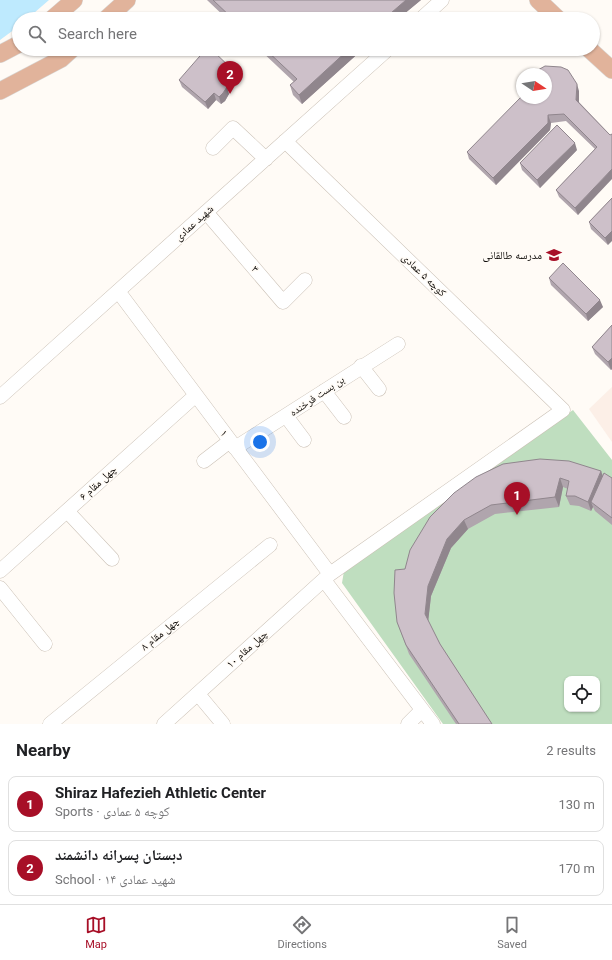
<!DOCTYPE html>
<meta charset="utf-8">
<style>
body{margin:0;font-family:Roboto,"Noto Naskh Arabic",sans-serif;background:#f2f2f2;color:#202124}
.controls{position:absolute;right:12px;bottom:12px;display:grid;overflow:hidden;border-radius:8px;box-shadow:0 1px 3px #0004}
.controls button{width:36px;height:36px;display:grid;place-items:center;padding:0;border:0;border-bottom:1px solid #e0e0e0;background:#fff;color:#202124;font:20px sans-serif}
.compass{position:absolute;left:516px;top:68px;width:36px;height:36px;border-radius:50%;background:#fff;box-shadow:0 1px 3px #0004;rotate:102deg}
.you{position:absolute;left:260px;top:442px;width:14px;height:14px;margin:-10px;border:3px solid #fff;border-radius:50%;background:#1a73e8;box-shadow:0 0 0 6px #1a73e833}
.badge{display:grid;place-items:center;width:26px;height:26px;border-radius:50%;background:#a70f27;color:#fff;font-size:13px;font-weight:700}
.pin{position:absolute;translate:-50% -33px;filter:drop-shadow(0 1px 2px #0008)}
.pin::after{content:'';position:absolute;top:21px;width:14px;height:12px;background:inherit;clip-path:polygon(0 0,100% 0,50% 100%)}
.list{margin:0;padding:0;list-style:none}
h2{display:flex;justify-content:space-between;align-items:center;height:52px;margin:0;padding:0 16px;font-size:17px}
h2 small{font-size:13px;font-weight:400;color:#757577}
.list li{display:grid;grid-template-columns:26px 1fr auto;gap:12px;align-items:center;box-sizing:border-box;height:56px;margin:0 8px 8px;padding:0 8px;border:1px solid #e0e0e0;border-radius:8px}
.list b{display:block;font-size:15px;white-space:nowrap}
.list p{margin:0;font-size:13px;white-space:nowrap;color:#757577}
.list em{font-size:13px;font-style:normal;color:#757577}
.icon{flex:none;width:22px;height:22px;fill:none;stroke:currentColor;stroke-width:2;stroke-linecap:round;stroke-linejoin:round}
.map{position:relative;flex:none;width:612px;height:724px;overflow:hidden}
.search{position:absolute;background:#fff;box-shadow:0 1px 3px #0004;left:12px;right:12px;top:12px;height:44px;display:flex;align-items:center;gap:10px;box-sizing:border-box;padding:0 14px;border-radius:22px;color:#757577;font-size:15px}
.sheet{height:180px;background:#fff}
nav{display:flex;justify-content:space-around;align-items:center;box-sizing:border-box;height:56px;border-top:1px solid #e0e0e0;background:#fff;font-size:11px;color:#757577}
nav a{display:grid;justify-items:center;gap:2px}
nav .on{color:#a70f27}
.map>svg:first-child{display:block}
.medical{fill:#fcefe7}
.green{fill:#bfdebf;fill-rule:evenodd}
.water{fill:#beeafe}
.lines{fill:none;stroke-linecap:round;stroke-linejoin:round}
.minor-casing{stroke:#cbc1b6;stroke-width:15}
.major-casing{stroke:#d8d8d7;stroke-width:18}
.minor{stroke:#fff;stroke-width:14}
.major{stroke:#e1b39b;stroke-width:17}
.wall{fill:#b0a5ad}
.shaded-wall{fill:#90868d}
.building{fill:#cdc0c9;stroke:#90868d}
.labels{text-anchor:middle;dominant-baseline:central;stroke-width:3;stroke-linejoin:round;paint-order:stroke}
.street-label{font-size:11px;fill:#0e0b08;stroke:#fffbf6}
.poi-label{font-size:11px;fill:#0e0b08;stroke:#fffbf6;text-anchor:end}
</style>
<div class="map">
<svg width="612" height="724" viewBox="0 0 612 724">
<rect width="100%" height="100%" fill="#fffbf6"/>
<path class="medical" d="M 612,387 L 612,442 L 589,409 Z"/>
<path class="green" d="M 573,410 L 612,460 L 612,724 L 443,724 L 342,583 L 344,571 ZM 567,679 L 597,679 L 597,709 L 567,709 Z"/>
<path class="water" d="M 0,0 L 49,0 L 27,19 L 19,19 L 19,26 L 0,40 Z"/>
<g class="lines">
<g class="minor-casing">
<path id="minor" d="M 421,19 L 442,0
M 213,148 L 233,128 L 266,159
M 206,212 L 283,302 L 305,280
M 118,291 L 330,574
M 361,366 L 379,389
M 324,391 L 344,417
M 0,397 L 388,49
M 286,416 L 304,440
M 235,448 L 398,344
M 204,461 L 230,441
M 67,511 L 112,559
M 0,571 L 196,395
M 324,580 L 433,724
M 0,588 L 45,644
M 198,694 L 223,724
M 50,724 L 270,545
M 164,724 L 330,574 L 563,410 L 285,141
M 408,724 L 422,710"/>
</g>
<g class="major-casing">
<path id="major" d="M 538,0 L 558,19
M 52,19 L 74,0
M 106,19 L 127,0
M 589,49 L 612,70
M 0,54 L 19,44
M 0,91 L 61,59 L 72,49"/>
</g>
<use href="#minor" class="minor"/>
<use href="#major" class="major"/>
</g>
<path class="wall" d="M 207,0 L 421,0 L 398,19 L 227,19 Z
M 259,49 L 363,49 L 302,104 L 293,95 L 290,85 L 294,82 Z
M 234,71 L 237,79 L 227,88 L 229,94 L 225,101 L 221,104 L 216,100 L 208,109 L 182,87 L 179,80 Z
M 579,91 L 579,102 L 610,135 L 578,215 L 559,197 L 556,190 L 595,149 L 566,121 L 551,123 L 550,130 L 496,185 L 469,159 L 467,152 Z
M 577,150 L 540,188 L 522,170 L 520,163 Z
M 612,198 L 608,245 L 591,229 L 589,222 Z
M 549,278 L 603,307 L 588,321 L 551,285 Z
M 612,325 L 612,369 L 611,370 L 595,354 L 592,347 Z
M 601,471 L 603,476 L 612,478 L 612,525 L 595,511 L 593,507 L 591,511 L 579,506 L 570,505 L 566,496 L 568,489 L 563,487 L 559,507 L 495,514 L 468,529 L 451,548 L 431,596 L 428,621 L 440,644 L 492,724 L 456,724 L 409,654 L 397,622 L 405,569 L 454,493 Z"/>
<path class="shaded-wall" d="M 406,0 L 421,0 L 398,19 L 384,19 Z
M 349,49 L 363,49 L 302,104 L 299,95 Z
M 234,71 L 237,79 L 227,88 L 229,94 L 225,101 L 221,104 L 219,97 L 224,82 Z
M 577,84 L 579,91 L 579,107 L 576,100 Z
M 214,93 L 216,100 L 208,109 L 205,102 Z
M 548,115 L 551,123 L 550,130 L 496,185 L 493,178 Z
M 575,143 L 577,150 L 540,188 L 537,180 Z
M 612,169 L 612,179 L 578,215 L 575,208 Z
M 612,231 L 612,241 L 608,245 L 605,238 Z
M 600,300 L 603,307 L 588,321 L 586,314 Z
M 612,358 L 612,369 L 611,370 L 608,362 Z
M 601,471 L 604,480 L 591,502 L 593,507 L 591,511 L 588,502 Z
M 560,478 L 563,487 L 559,507 L 555,497 Z
M 464,520 L 468,529 L 451,548 L 431,596 L 428,623 L 425,614 L 428,586 L 447,539 Z"/>
<path class="building" d="M 213,0 L 406,0 L 384,19 L 233,19 Z
M 206,49 L 211,49 L 234,71 L 224,82 L 227,87 L 223,93 L 219,97 L 214,93 L 205,102 L 179,80 Z
M 265,49 L 349,49 L 299,95 L 290,85 L 297,79 Z
M 545,66 L 561,67 L 568,70 L 577,84 L 576,100 L 610,135 L 612,134 L 612,169 L 575,208 L 556,190 L 597,147 L 564,114 L 548,115 L 548,123 L 493,178 L 467,152 L 522,96 L 522,98 L 546,98 L 546,74 L 535,74 L 538,70 Z
M 557,125 L 575,143 L 537,180 L 520,163 Z
M 612,198 L 612,231 L 605,238 L 589,222 Z
M 563,263 L 600,300 L 586,314 L 549,278 Z
M 612,325 L 612,358 L 608,362 L 592,347 Z
M 540,459 L 569,461 L 601,471 L 588,502 L 575,496 L 566,496 L 569,481 L 560,478 L 555,497 L 491,505 L 464,520 L 447,539 L 428,586 L 425,614 L 440,644 L 492,724 L 459,724 L 406,645 L 397,622 L 394,593 L 395,570 L 405,569 L 410,550 L 430,517 L 454,493 L 476,477 L 503,464 Z
M 604,473 L 612,478 L 612,518 L 591,502 Z"/>
<defs>
<g id="school-bare" transform="scale(1.2)"><path d="M0-5L7-2L0 1L-7-2ZM-4 1L0 2.5L4 1V4Q0 6-4 4Z" fill="#a70f27" stroke="#fffbf6" stroke-width="2.5" paint-order="stroke"/></g>
</defs>
<g fill-rule="evenodd">
<use href="#school-bare" x="554" y="255"/>
</g>
<g class="labels">
<g class="street-label">
<text transform="translate(194 223) rotate(-42)">شهید عمادی</text>
<text transform="translate(255 269) rotate(49)">۳</text>
<text transform="translate(424 275) rotate(44)">کوچه ۵ عمادی</text>
<text transform="translate(317 396) rotate(-34)">بن بست فرخنده</text>
<text transform="translate(224 433) rotate(53)">۱</text>
<text transform="translate(98 483) rotate(-42)">چهل مقام ۶</text>
<text transform="translate(160 634) rotate(-39)">چهل مقام ۸</text>
<text transform="translate(247 649) rotate(-42)">چهل مقام ۱۰</text>
</g>
<g class="poi-label">
<text x="542" y="255">مدرسه طالقانی</text>
</g>
</g>
</svg>
<div class="controls">
<button><svg class="icon" aria-label="locate" viewBox="0 0 24 24"><circle cx="12" cy="12" r="6"/><path d="M12 2v4M12 18v4M2 12h4M18 12h4"/></svg></button>
</div>
<svg class="compass" viewBox="-18 -18 36 36"><path d="M0-13l5 13h-10z" fill="#e53935"/><path d="M0 13l5-13h-10z" fill="#757577"/></svg>
<div class="you"></div>
<div class="pin badge" style="left:517px;top:515px">1</div>
<div class="pin badge" style="left:230px;top:94px">2</div>
<div class="search"><svg class="icon" aria-label="search" viewBox="0 0 24 24"><circle cx="10" cy="10" r="6"/><path d="M15 15l6 6"/></svg>Search here</div>
</div>
<section class="sheet">
<h2>Nearby<small>2 results</small></h2>
<ul class="list">
<li><span class="badge">1</span><div><b>Shiraz Hafezieh Athletic Center</b><p>Sports · کوچه ۵ عمادی</p></div><em>130 m</em></li>
<li><span class="badge">2</span><div><b>دبستان پسرانه دانشمند</b><p>School · ۱۴ شهید عمادی</p></div><em>170 m</em></li>
</ul>
</section>
<nav>
<a class="on"><svg class="icon" aria-label="map" viewBox="0 0 24 24"><path d="M3 6l6-2 6 2 6-2v14l-6 2-6-2-6 2zM9 4v14M15 6v14"/></svg>Map</a>
<a><svg class="icon" aria-label="directions" viewBox="0 0 24 24"><path d="M12 3l9 9-9 9-9-9zM9 14v-3h6M13 9l2 2-2 2"/></svg>Directions</a>
<a><svg class="icon" aria-label="saved" viewBox="0 0 24 24"><path d="M7 4h10v16l-5-4-5 4z"/></svg>Saved</a>
</nav>
